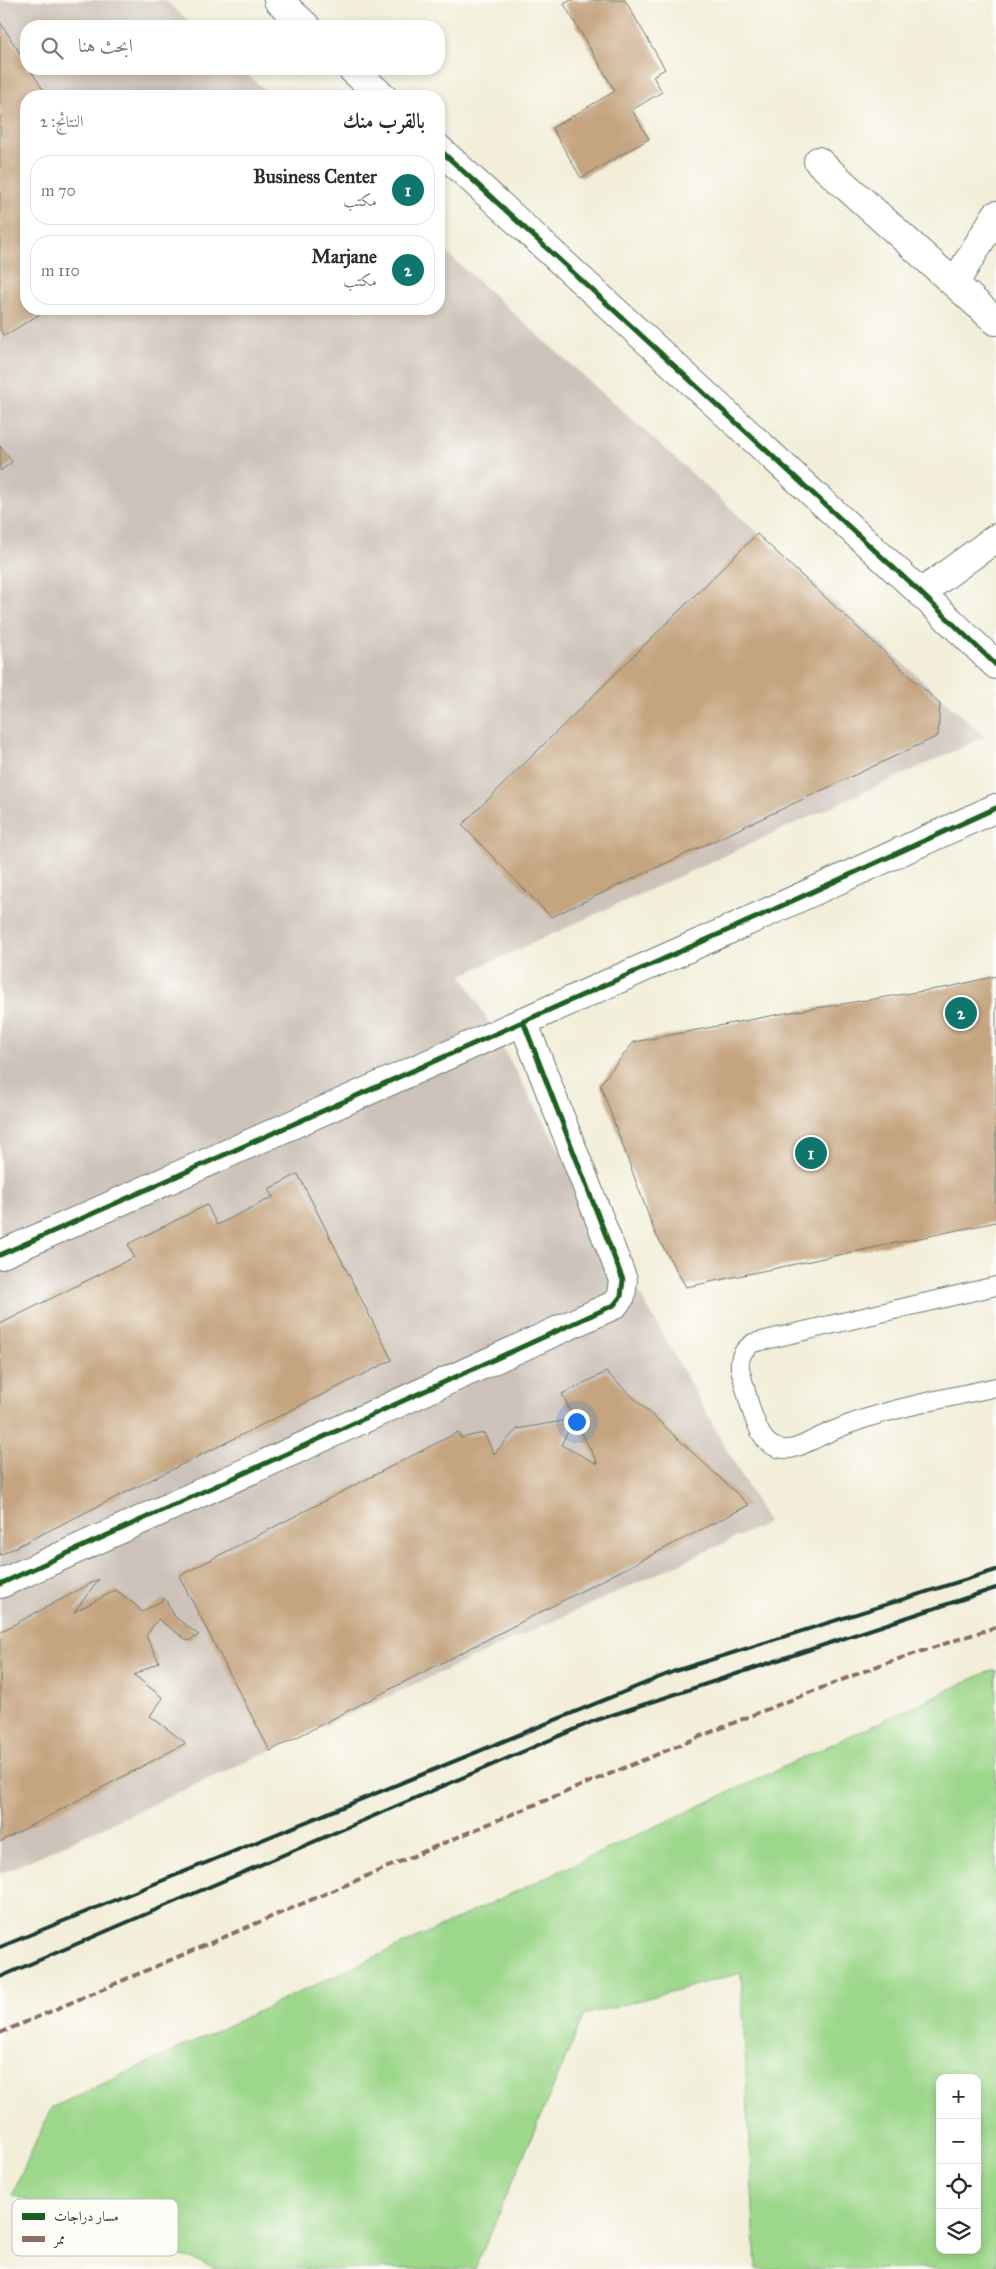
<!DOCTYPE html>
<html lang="ar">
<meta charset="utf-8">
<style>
body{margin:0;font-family:"IM FELL Great Primer",Amiri,serif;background:#f7f7f7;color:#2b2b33;direction:rtl}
.controls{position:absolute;right:15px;bottom:15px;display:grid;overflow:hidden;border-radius:10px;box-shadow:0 2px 8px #0003}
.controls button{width:45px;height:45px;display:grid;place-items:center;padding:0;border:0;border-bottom:1px solid #e1e1e2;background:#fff;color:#2b2b33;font:25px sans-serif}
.you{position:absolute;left:576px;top:1421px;width:18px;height:18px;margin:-12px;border:4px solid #fff;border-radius:50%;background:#1a73e8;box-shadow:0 0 0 8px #1a73e833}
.badge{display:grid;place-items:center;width:32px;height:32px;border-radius:50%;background:#0f766e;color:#fff;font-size:16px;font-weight:700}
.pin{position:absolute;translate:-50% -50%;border:2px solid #fff;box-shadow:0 1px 5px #0006}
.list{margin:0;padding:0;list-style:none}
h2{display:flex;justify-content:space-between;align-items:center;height:65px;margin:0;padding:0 20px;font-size:21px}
h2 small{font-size:16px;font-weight:400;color:#7c7c81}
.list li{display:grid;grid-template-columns:32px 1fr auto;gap:15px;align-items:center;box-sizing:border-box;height:70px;margin:0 10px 10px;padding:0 10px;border:1px solid #e1e1e2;border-radius:20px}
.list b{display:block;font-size:19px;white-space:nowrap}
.list p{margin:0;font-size:16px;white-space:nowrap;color:#7c7c81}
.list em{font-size:16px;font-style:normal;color:#7c7c81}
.icon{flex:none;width:28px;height:28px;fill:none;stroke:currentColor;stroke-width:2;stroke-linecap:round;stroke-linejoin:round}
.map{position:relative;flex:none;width:996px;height:2269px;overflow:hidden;direction:ltr}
.search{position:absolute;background:#fff;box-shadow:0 2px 8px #0003;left:20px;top:20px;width:425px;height:55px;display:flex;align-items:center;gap:12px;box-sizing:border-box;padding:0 18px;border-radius:20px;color:#7c7c81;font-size:19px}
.panel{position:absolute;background:#fff;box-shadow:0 2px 8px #0003;left:20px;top:90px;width:425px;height:225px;border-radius:20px;direction:rtl}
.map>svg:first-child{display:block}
.industrial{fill:#cdc2b9}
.green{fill:#9dd78b;stroke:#5e8a60;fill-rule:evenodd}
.building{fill:#c5a480}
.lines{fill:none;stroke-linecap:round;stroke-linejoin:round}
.service-casing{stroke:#697b6e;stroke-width:20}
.minor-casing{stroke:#697b6e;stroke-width:30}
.service{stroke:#fff;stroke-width:18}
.minor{stroke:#fff;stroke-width:28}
.rail{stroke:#1f3d34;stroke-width:4}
.quiet{stroke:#8d6e63;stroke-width:4;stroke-dasharray:8 4;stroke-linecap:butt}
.cycleway-casing{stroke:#fdfcf7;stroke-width:8}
.cycleway{stroke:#1b5e20;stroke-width:5}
.key{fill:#fdfcf7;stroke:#bac3bc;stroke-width:1}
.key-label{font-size:14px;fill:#1f3d34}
</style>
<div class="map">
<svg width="996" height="2269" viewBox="0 0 996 2269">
<rect width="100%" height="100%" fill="#fdfcf7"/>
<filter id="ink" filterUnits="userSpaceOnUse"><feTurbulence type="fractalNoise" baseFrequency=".02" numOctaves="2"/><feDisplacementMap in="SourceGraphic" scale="10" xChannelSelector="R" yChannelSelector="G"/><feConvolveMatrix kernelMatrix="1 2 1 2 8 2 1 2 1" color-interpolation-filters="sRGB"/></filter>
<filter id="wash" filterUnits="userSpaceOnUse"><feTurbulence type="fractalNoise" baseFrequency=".0096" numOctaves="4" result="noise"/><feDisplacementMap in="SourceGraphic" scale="20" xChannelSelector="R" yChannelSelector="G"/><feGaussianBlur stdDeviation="1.12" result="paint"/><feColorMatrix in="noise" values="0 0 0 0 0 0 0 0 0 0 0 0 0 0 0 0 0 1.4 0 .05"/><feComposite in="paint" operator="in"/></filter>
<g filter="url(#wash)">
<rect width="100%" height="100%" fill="#f2eed9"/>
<path class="industrial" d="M 0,0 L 165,0 L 194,26 L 26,26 L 26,69 L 241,69 L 272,96 L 26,96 L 26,309 L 439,309 L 439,246 L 985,737 L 462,975 L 768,1523 L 0,1874 Z"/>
<path class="green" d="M 996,1670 L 996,2269 L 756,2269 L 741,1973 L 584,2015 L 475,2269 L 218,2269 L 12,2195 L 51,2108 L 985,1673 ZM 940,2078 L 977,2078 L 977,2250 L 940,2250 Z"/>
<g id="blocks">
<path class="building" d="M 571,0 L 625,0 L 665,69 L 653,76 L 662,92 L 632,110 L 649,139 L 581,178 L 552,128 L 615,91 L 564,4 Z
M 0,22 L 26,63 L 26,69 L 30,69 L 47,96 L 26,96 L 26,309 L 48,309 L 4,336 L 0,330 Z
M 0,446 L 12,462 L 0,471 Z
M 757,534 L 940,704 L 938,736 L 551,917 L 462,825 Z
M 996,976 L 996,1222 L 686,1287 L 655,1233 L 600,1084 L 634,1042 L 791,1012 L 949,987 Z
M 298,1174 L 392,1360 L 0,1555 L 0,1324 L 134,1257 L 128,1244 L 207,1205 L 217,1225 L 273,1197 L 269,1189 Z
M 606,1372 L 749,1505 L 270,1751 L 179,1576 L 458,1432 L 461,1438 L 484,1433 L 494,1454 L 517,1429 L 574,1419 L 561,1445 L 598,1464 L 562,1394 Z
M 99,1579 L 74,1612 L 116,1590 L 138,1607 L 141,1612 L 165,1599 L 175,1617 L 199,1635 L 188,1641 L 158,1619 L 146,1636 L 159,1662 L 134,1675 L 163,1698 L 150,1716 L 186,1743 L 0,1842 L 0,1632 Z"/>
</g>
</g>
<g filter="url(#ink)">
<use href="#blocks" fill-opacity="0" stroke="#697b6e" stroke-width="1"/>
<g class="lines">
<g class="service-casing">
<path id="service" d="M 996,1286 L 753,1343 C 743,1350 739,1356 740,1369 C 746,1389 754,1434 771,1445 C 788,1455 802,1445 817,1438 C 873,1410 936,1401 996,1387"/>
</g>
<g class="minor-casing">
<path id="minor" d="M 278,0 L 306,26
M 352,69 L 382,96
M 439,149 L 921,593 L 996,665
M 818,161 L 996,321
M 955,283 L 996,215
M 921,593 L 996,538
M 0,1255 L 744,923 L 996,808
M 0,1584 L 614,1305 L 621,1296 L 623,1280 L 523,1021"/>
</g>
<use href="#service" class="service"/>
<use href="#minor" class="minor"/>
<path class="rail" d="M 0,1947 L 675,1671 L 996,1570
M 0,1977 L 594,1721 L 996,1588"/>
<path class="quiet" d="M 0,2033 L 493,1822 L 755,1714 L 880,1665 L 996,1627"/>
<g class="cycleway-casing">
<path id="cycleway" d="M 439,149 L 921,593 L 996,665
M 0,1255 L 744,923 L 996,808
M 0,1584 L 614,1305 L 621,1296 L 623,1280 L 523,1021"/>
</g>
<use href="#cycleway" class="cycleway"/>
</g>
</g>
<rect x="12" y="2199" width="166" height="57" rx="8" class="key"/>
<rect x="22" y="2213" width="23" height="7" fill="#1b5e20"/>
<rect x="22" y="2236" width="23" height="6" fill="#8d6e63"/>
<g class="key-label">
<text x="54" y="2221">مسار دراجات</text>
<text x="54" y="2244">ممر</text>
</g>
</svg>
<div class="controls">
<button>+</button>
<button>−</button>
<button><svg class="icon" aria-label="locate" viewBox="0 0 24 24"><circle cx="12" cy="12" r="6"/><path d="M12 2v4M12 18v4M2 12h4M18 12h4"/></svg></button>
<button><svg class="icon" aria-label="layers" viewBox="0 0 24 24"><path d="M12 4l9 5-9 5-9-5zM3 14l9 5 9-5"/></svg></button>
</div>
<div class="you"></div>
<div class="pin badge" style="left:811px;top:1153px">1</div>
<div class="pin badge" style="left:961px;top:1013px">2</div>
<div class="search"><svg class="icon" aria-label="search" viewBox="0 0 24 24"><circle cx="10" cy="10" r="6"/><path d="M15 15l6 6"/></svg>ابحث هنا</div>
<section class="panel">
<h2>بالقرب منك<small>النتائج: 2</small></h2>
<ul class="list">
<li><span class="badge">1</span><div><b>Business Center</b><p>مكتب</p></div><em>70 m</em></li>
<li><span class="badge">2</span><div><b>Marjane</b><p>مكتب</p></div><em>110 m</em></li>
</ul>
</section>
</div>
